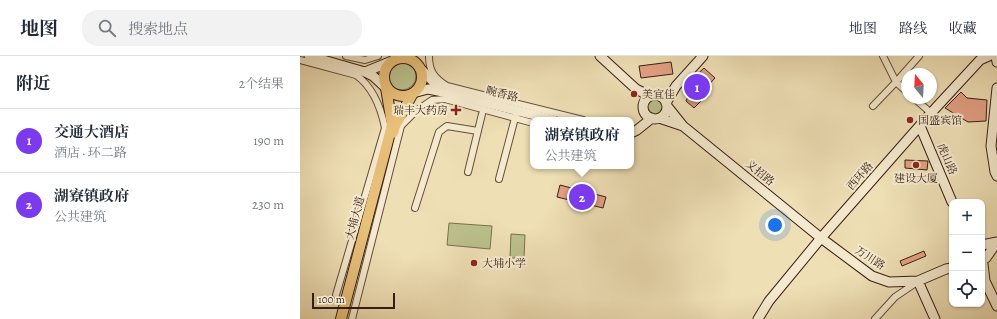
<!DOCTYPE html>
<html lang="zh">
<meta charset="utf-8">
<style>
body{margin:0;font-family:Alegreya,"Noto Serif SC",serif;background:#f2f2f3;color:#1f2937}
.controls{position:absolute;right:12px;bottom:12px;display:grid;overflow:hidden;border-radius:8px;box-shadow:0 1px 3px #0004}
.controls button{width:36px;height:36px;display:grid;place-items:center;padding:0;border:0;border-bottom:1px solid #e0e1e3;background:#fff;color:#1f2937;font:20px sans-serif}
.compass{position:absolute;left:601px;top:12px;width:36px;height:36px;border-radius:50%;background:#fff;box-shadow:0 1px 3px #0004;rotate:342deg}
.scale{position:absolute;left:12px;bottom:10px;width:83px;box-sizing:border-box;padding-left:4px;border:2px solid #371e14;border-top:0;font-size:11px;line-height:14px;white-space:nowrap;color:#371e14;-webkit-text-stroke:3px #f5eacf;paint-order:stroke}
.you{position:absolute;left:475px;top:169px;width:14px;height:14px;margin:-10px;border:3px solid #fff;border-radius:50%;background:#1a73e8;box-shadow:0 0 0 6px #1a73e833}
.badge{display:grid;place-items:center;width:26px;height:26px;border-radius:50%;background:#7c3aed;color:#fff;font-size:13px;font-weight:700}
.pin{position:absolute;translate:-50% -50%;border:2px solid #fff;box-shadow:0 1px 4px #0006}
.popup{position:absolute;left:230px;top:61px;width:104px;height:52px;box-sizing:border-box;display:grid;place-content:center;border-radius:8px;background:#fff;filter:drop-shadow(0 1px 3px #0005);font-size:13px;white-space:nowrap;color:#747a83}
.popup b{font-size:15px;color:#1f2937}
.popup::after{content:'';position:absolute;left:50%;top:100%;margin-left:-8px;border:8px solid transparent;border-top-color:#fff}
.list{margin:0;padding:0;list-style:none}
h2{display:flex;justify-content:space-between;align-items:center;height:52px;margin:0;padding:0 16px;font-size:17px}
h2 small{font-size:13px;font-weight:400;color:#747a83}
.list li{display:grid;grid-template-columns:26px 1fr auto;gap:12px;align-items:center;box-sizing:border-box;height:64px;padding:0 16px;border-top:1px solid #e0e1e3}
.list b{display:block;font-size:15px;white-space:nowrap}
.list p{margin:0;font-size:13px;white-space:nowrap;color:#747a83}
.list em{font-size:13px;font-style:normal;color:#747a83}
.icon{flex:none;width:22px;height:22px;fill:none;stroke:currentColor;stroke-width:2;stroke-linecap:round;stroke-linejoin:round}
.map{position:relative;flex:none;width:697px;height:263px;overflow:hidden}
header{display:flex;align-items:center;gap:24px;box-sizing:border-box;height:56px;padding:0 20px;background:#fff;border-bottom:1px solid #e0e1e3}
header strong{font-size:19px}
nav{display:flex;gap:22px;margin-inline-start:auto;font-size:14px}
.search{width:280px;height:36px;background:#f2f2f3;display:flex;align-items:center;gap:10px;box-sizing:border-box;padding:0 14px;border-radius:16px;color:#747a83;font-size:15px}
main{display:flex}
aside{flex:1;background:#fff}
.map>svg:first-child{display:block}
.green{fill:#bbc18c;stroke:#797050}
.building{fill:#e4a185;stroke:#371e14}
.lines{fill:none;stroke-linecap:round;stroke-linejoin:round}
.street-casing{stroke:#654e3c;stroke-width:8}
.secondary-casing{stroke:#371e14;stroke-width:11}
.primary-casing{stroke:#371e14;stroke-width:12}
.street{stroke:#f5eacf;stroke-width:6}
.secondary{stroke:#f5eacf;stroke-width:9}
.primary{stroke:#e8c07a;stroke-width:10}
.poi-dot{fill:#8f2418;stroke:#f5eacf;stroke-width:1.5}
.labels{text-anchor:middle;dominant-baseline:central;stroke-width:4;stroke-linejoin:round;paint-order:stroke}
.street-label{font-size:11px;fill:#371e14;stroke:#f5eacf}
.poi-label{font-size:11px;fill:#371e14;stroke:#f5eacf;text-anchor:start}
</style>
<header>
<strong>地图</strong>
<div class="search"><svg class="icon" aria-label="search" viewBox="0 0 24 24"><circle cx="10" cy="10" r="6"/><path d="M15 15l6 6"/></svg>搜索地点</div>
<nav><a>地图</a><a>路线</a><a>收藏</a></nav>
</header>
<main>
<aside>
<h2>附近<small>2个结果</small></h2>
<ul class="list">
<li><span class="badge">1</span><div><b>交通大酒店</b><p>酒店 · 环二路</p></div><em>190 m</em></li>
<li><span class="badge">2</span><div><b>湖寮镇政府</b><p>公共建筑</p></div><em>230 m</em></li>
</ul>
</aside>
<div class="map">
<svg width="697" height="263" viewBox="0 0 697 263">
<rect width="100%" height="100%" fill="#efdfb5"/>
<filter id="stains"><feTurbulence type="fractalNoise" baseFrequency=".005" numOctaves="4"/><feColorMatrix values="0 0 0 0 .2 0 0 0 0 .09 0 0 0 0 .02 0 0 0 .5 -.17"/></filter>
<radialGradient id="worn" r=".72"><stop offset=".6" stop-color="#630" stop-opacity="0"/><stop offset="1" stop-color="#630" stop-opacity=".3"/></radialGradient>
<path class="green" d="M88 20a14 14 0 1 1 28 0a14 14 0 1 1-28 0Z
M347 51a8 8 0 1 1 16 0a8 8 0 1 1-16 0Z
M 149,167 L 192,170 L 190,193 L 147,189 Z
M 211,178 L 225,179 L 224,202 L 210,202 Z"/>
<path class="building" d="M 371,6 L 373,18 L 341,22 L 339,10 Z
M 404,12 L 415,22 L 401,37 L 405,41 L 394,52 L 386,45 L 388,41 L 389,35 L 388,27 Z
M 661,36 L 667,42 L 687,44 L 686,65 L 668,66 L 645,52 Z
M 605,104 L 628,105 L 627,114 L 605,112 Z
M 260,129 L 306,141 L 303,152 L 257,141 Z
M 624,195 L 626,200 L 602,210 L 600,205 Z"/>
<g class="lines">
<g class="street-casing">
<path id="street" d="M 46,0 L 65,4 L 78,0
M 129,0 C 129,15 134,22 147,30 L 283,64
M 583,0 L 596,26 L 607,36
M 0,4 L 56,19 C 73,31 81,52 85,72 L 36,239
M 614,42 L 631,57
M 573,50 L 596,26 L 619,0
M 168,116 L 182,58
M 199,123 L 216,58
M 115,152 L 139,76 L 147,70 L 178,75
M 52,263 L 101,70 L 116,55 L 132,44 L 145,43 L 233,67
M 575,263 L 595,241 L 617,226"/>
</g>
<g class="secondary-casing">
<path id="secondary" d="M 9,0 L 65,16 L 73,20 L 86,32
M 300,0 L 336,33 L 350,40
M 696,0 L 697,6
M 119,11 L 143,36
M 65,16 L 92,5
M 697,32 L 691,90 L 695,116 L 697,120
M 113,37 L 128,33 L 143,36 L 254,64
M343 51a12 12 0 1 1 24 0a12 12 0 1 1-24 0Z
M 366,47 L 376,30 L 403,0
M 367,50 L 383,70 L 521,182 L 572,220 L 589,226 L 618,225 L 646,213 L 652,212
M 359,62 L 383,70
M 620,70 L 652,146
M 331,77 L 337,74 L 352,62
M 682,189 L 697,186
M 686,202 L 697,186
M 683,208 L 685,225 L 697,250
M 618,225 L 635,263
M 458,263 L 469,245 L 521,182 L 631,57 L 680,4 L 689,0"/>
</g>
<g class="primary-casing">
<path id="primary" d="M84 21a19 19 0 1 1 38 0a19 19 0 1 1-38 0Z
M 93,77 L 95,70 L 113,37
M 41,263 L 91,73 L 92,68 L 86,32"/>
</g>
<use href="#street" class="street"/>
<use href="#secondary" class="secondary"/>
<use href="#primary" class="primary"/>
</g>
<g class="poi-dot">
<circle cx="334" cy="38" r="4"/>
<path d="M154 48h4v4h4v4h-4v4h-4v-4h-4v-4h4z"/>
<circle cx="610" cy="64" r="4"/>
<circle cx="616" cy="109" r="4"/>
<circle cx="174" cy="207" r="4"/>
</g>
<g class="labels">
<g class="street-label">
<text transform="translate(202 38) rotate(14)">畹香路</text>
<text transform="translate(647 103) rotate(67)">虎山路</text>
<text transform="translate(460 117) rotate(39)">义招路</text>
<text transform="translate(560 120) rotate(-49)">西环路</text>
<text transform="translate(55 162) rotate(-75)">大埔大道</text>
<text transform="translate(570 202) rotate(33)">万川路</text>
</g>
<g class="poi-label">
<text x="342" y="38">美宜佳</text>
<text x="148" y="54" text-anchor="end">瑞丰大药房</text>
<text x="618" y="64">国盛宾馆</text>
<text x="616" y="122" text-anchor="middle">建设大厦</text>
<text x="182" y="207">大埔小学</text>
</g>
</g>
<rect width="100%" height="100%" filter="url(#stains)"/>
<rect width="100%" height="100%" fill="url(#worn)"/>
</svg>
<div class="controls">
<button>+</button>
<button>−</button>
<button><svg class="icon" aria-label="locate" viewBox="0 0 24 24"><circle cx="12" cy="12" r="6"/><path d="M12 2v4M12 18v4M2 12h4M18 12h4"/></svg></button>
</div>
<svg class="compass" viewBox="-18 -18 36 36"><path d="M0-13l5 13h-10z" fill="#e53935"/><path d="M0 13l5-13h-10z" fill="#747a83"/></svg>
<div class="scale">100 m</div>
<div class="you"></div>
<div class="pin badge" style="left:397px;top:31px">1</div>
<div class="pin badge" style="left:282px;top:141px">2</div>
<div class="popup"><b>湖寮镇政府</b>公共建筑</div>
</div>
</main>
